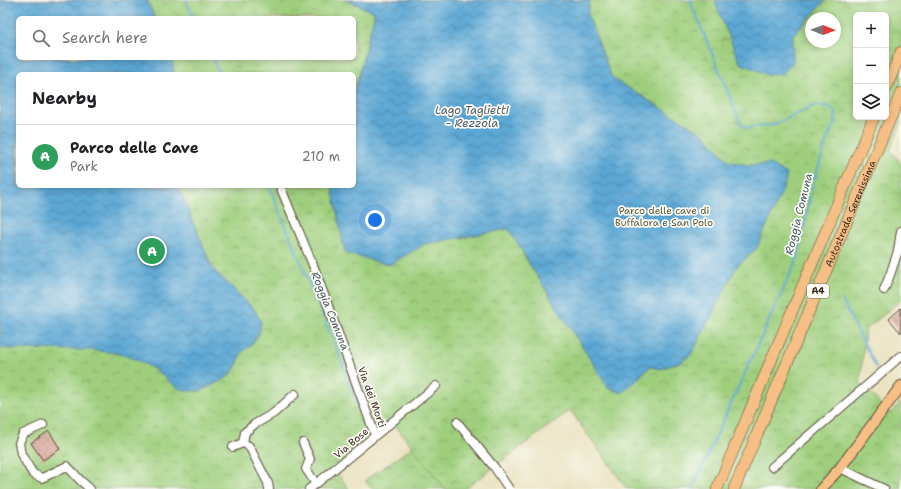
<!DOCTYPE html>
<meta charset="utf-8">
<style>
body{margin:0;font-family:"Shantell Sans",sans-serif;background:#f2f2f2;color:#202124}
.controls{position:absolute;right:12px;top:12px;display:grid;overflow:hidden;border-radius:6px;box-shadow:0 2px 6px #0003}
.controls button{width:36px;height:36px;display:grid;place-items:center;padding:0;border:0;border-bottom:1px solid #e0e0e0;background:#fff;color:#202124;font:20px sans-serif}
.compass{position:absolute;left:805px;top:12px;width:36px;height:36px;border-radius:50%;background:#fff;box-shadow:0 2px 6px #0003;rotate:91deg}
.you{position:absolute;left:375px;top:220px;width:14px;height:14px;margin:-10px;border:3px solid #fff;border-radius:50%;background:#1a73e8;box-shadow:0 0 0 6px #1a73e833}
.badge{display:grid;place-items:center;width:26px;height:26px;border-radius:50%;background:#b5179e;color:#fff;font-size:13px;font-weight:700}
.pin{position:absolute;translate:-50% -50%;border:2px solid #fff;box-shadow:0 1px 4px #0006}
.list{margin:0;padding:0;list-style:none}
h2{display:flex;justify-content:space-between;align-items:center;height:52px;margin:0;padding:0 16px;font-size:17px}
h2 small{font-size:13px;font-weight:400;color:#757577}
.list li{display:grid;grid-template-columns:26px 1fr auto;gap:12px;align-items:center;box-sizing:border-box;height:64px;padding:0 16px;border-top:1px solid #e0e0e0}
.list b{display:block;font-size:15px;white-space:nowrap}
.list p{margin:0;font-size:13px;white-space:nowrap;color:#757577}
.list em{font-size:13px;font-style:normal;color:#757577}
.icon{flex:none;width:22px;height:22px;fill:none;stroke:currentColor;stroke-width:2;stroke-linecap:round;stroke-linejoin:round}
.map{position:relative;flex:none;width:901px;height:489px;overflow:hidden}
.search{position:absolute;background:#fff;box-shadow:0 2px 6px #0003;left:16px;top:16px;width:340px;height:44px;display:flex;align-items:center;gap:10px;box-sizing:border-box;padding:0 14px;border-radius:6px;color:#757577;font-size:15px}
.panel{position:absolute;background:#fff;box-shadow:0 2px 6px #0003;left:16px;top:72px;width:340px;height:116px;border-radius:6px}
.map>svg:first-child{display:block}
.grass{fill:url(#grass-tufts);stroke:#6d7c4e}
.park{fill:url(#park-crowns);stroke:#6d7c4e;fill-rule:evenodd}
.water{fill:url(#water-waves);stroke:#4c6879}
.lines{fill:none;stroke-linecap:round;stroke-linejoin:round}
.stream{stroke:#5ca7d4;stroke-width:2}
.building{fill:url(#building-cross-hatch)}
.minor-casing{stroke:#554535;stroke-width:10}
.major-casing{stroke:#554535;stroke-width:12}
.highway-casing{stroke:#554535;stroke-width:12}
.minor{stroke:#fff;stroke-width:8}
.major{stroke:#f5bf86;stroke-width:10}
.highway{stroke:#f5bf86;stroke-width:11}
.labels{text-anchor:middle;dominant-baseline:central;stroke-width:3.5;stroke-linejoin:round;paint-order:stroke}
.shield{fill:#fdfcf7;stroke:#75695f;stroke-width:1}
.shield-label{font-size:9px;font-weight:bold;fill:#3b2a1e}
.park-label{font-size:10px;fill:#595c3a;stroke:#fdfcf7}
.street-label{font-size:10px;fill:#3b2a1e;stroke:#fdfcf7}
.water-label{font-size:11px;font-style:italic;fill:#485c67;stroke:#fdfcf7}
</style>
<div class="map">
<svg width="901" height="489" viewBox="0 0 901 489">
<defs>
<pattern id="grass-tufts" width="24" height="20" patternUnits="userSpaceOnUse"><rect width="24" height="20" fill="#9fcf7d"/><path d="M3 7l-1-3M5 7V3M7 7l1-3M15 17l-1-3M17 17v-4M19 17l1-3" fill="none" stroke="#83a866"/></pattern>
<pattern id="park-crowns" width="20" height="18" patternUnits="userSpaceOnUse"><rect width="20" height="18" fill="#9fcf7d"/><path d="M2 6a3 3 0 1 1 6 0M12 15a3 3 0 1 1 6 0" fill="none" stroke="#83a866"/></pattern>
<pattern id="water-waves" width="16" height="10" patternUnits="userSpaceOnUse"><rect width="16" height="10" fill="#5ca7d4"/><path d="M0 5q4-4 8 0t8 0" fill="none" stroke="#4d88ab"/></pattern>
<pattern id="building-cross-hatch" width="8" height="8" patternUnits="userSpaceOnUse"><rect width="8" height="8" fill="#d1968a"/><path d="M0 0l8 8M0 8l8-8" fill="none" stroke="#ab7b70"/></pattern>
</defs>
<rect width="100%" height="100%" fill="#fdfcf7"/>
<filter id="ink" filterUnits="userSpaceOnUse"><feTurbulence type="fractalNoise" baseFrequency=".025" numOctaves="2"/><feDisplacementMap in="SourceGraphic" scale="8" xChannelSelector="R" yChannelSelector="G"/><feConvolveMatrix kernelMatrix="1 2 1 2 8 2 1 2 1" color-interpolation-filters="sRGB"/></filter>
<filter id="wash" filterUnits="userSpaceOnUse"><feTurbulence type="fractalNoise" baseFrequency=".012" numOctaves="4" result="noise"/><feDisplacementMap in="SourceGraphic" scale="16" xChannelSelector="R" yChannelSelector="G"/><feGaussianBlur stdDeviation="0.9" result="paint"/><feColorMatrix in="noise" values="0 0 0 0 0 0 0 0 0 0 0 0 0 0 0 0 0 1.4 0 .05"/><feComposite in="paint" operator="in"/></filter>
<g filter="url(#wash)">
<rect width="100%" height="100%" fill="#e8dfba"/>
<path class="grass" d="M 414,446 L 447,489 L 372,489 L 365,480 Z"/>
<path class="park" d="M 0,0 L 901,0 L 901,123 L 890,150 L 901,163 L 901,300 L 865,330 L 860,383 L 891,414 L 901,401 L 901,489 L 627,489 L 570,410 L 465,489 L 445,489 L 395,425 L 338,474 L 349,489 L 0,489 ZM 856,15 L 886,15 L 886,117 L 856,117 ZM 18,18 L 354,18 L 354,58 L 18,58 ZM 811,18 L 835,18 L 835,42 L 811,42 ZM 18,74 L 354,74 L 354,186 L 18,186 Z"/>
<path class="water" d="M 0,0 L 147,0 L 155,18 L 18,18 L 18,58 L 172,58 L 174,74 L 18,74 L 18,186 L 178,186 L 213,269 L 254,309 L 261,322 L 259,334 L 251,345 L 242,352 L 236,367 L 228,377 L 201,391 L 186,391 L 176,387 L 157,371 L 138,360 L 116,353 L 91,350 L 12,349 L 0,348 Z
M 345,0 L 590,0 L 588,15 L 612,78 L 704,134 L 728,161 L 748,165 L 770,164 L 787,174 L 783,189 L 757,248 L 737,266 L 692,353 L 683,361 L 661,369 L 650,367 L 642,374 L 637,380 L 622,393 L 608,387 L 533,270 L 509,229 L 425,244 L 389,265 L 345,253 L 332,186 L 354,186 L 354,90 L 356,86 L 375,12 Z
M 716,0 L 826,0 L 793,35 L 793,63 L 782,74 L 768,75 L 740,63 L 729,37 L 716,5 Z"/>
<g class="lines">
<path class="stream" d="M 186,0 L 194,18
M 690,0 L 741,124 L 747,128 L 772,125 L 789,118 L 813,106 L 826,106 L 833,109 L 836,113 L 835,122 L 827,140 L 812,187 L 798,257 L 692,489
M 212,58 L 220,74
M 269,186 L 336,347 L 370,438
M 842,300 L 876,367"/>
</g>
<g id="blocks">
<path class="building" d="M 901,308 L 901,333 L 889,319 Z
M 49,431 L 60,449 L 43,460 L 31,443 Z"/>
</g>
</g>
<g filter="url(#ink)">
<use href="#blocks" fill-opacity="0" stroke="#554535" stroke-width="1"/>
<g class="lines">
<g class="minor-casing">
<path id="minor" d="M 280,186 L 315,270 L 375,435
M 884,290 L 890,275 L 898,251 L 901,231
M 457,422 L 495,468 L 509,489
M 43,425 L 23,434 L 19,443 L 21,454 L 33,474 L 42,478 L 67,466 L 80,480 L 90,489
M 243,443 L 245,432 L 255,424 L 274,413 L 295,394
M 303,443 L 310,459 L 306,469 L 316,484
M 233,447 L 243,443 L 249,446 L 268,483 L 269,489
M 772,467 L 901,356
M 840,468 L 884,489
M 309,489 L 316,484 L 436,386"/>
</g>
<g class="major-casing">
<path id="major" d="M 821,489 L 840,468 L 901,386"/>
</g>
<g class="highway-casing">
<g id="highway">
<path d="M 886,88 L 901,52"/>
<path d="M 717,489 L 874,117"/>
<path id="s1" d="M 734,489 C 789,357 845,225 901,93"/>
</g>
</g>
<use href="#minor" class="minor"/>
<use href="#major" class="major"/>
<use href="#highway" class="highway"/>
</g>
</g>
<g class="labels">
<rect class="shield" x="807" y="284" width="22" height="14" rx="3"/>
<g class="shield-label">
<text x="818" y="291">A4</text>
</g>
<g class="park-label">
<text x="664" y="210">Parco delle cave di<tspan x="664" dy="12">Buffalora e San Polo</tspan></text>
</g>
<g class="street-label">
<text stroke="none"><textPath href="#s1" startOffset="299">Autostrada Serenissima</textPath></text>
<text transform="translate(372 397) rotate(70)">Via dei Morti</text>
<text transform="translate(351 443) rotate(-40)">Via Bose</text>
</g>
<g class="water-label">
<text x="472" y="110">Lago Taglietti<tspan x="472" dy="13">- Rezzola</tspan></text>
<text transform="translate(799 214) rotate(-76)">Roggia Comuna</text>
<text transform="translate(330 311) rotate(68)">Roggia Comuna</text>
</g>
</g>
</svg>
<div class="controls">
<button>+</button>
<button>−</button>
<button><svg class="icon" aria-label="layers" viewBox="0 0 24 24"><path d="M12 4l9 5-9 5-9-5zM3 14l9 5 9-5"/></svg></button>
</div>
<svg class="compass" viewBox="-18 -18 36 36"><path d="M0-13l5 13h-10z" fill="#e53935"/><path d="M0 13l5-13h-10z" fill="#757577"/></svg>
<div class="you"></div>
<div class="pin badge" style="left:152px;top:251px;background:#2e9e5b">A</div>
<div class="search"><svg class="icon" aria-label="search" viewBox="0 0 24 24"><circle cx="10" cy="10" r="6"/><path d="M15 15l6 6"/></svg>Search here</div>
<section class="panel">
<h2>Nearby<small></small></h2>
<ul class="list">
<li><span class="badge" style="background:#2e9e5b">A</span><div><b>Parco delle Cave</b><p>Park</p></div><em>210 m</em></li>
</ul>
</section>
</div>
